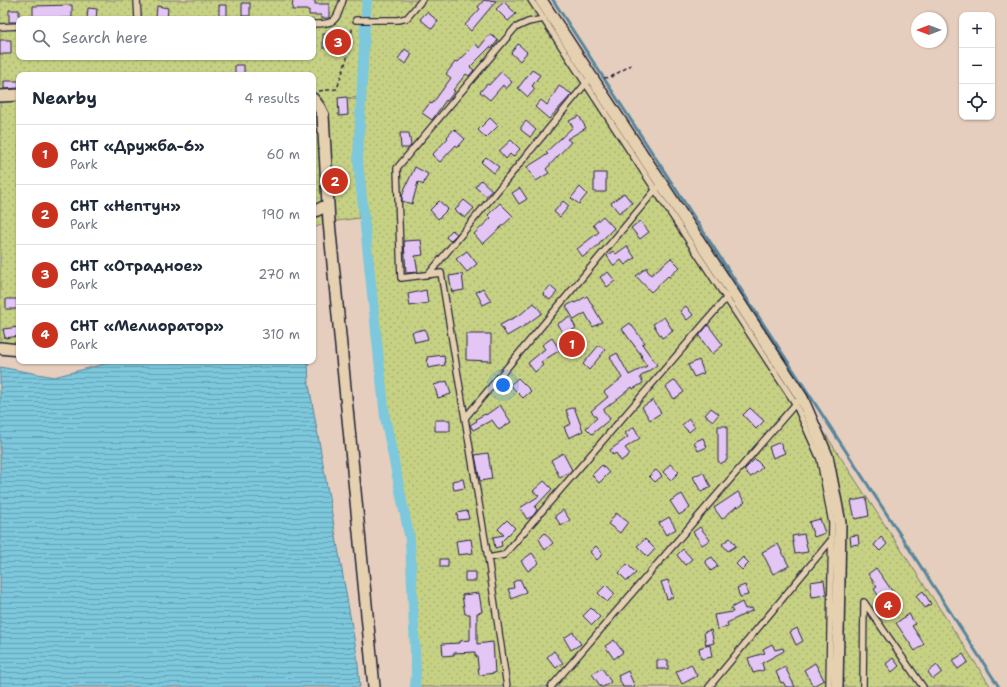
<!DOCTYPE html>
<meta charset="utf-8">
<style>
body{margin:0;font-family:"Shantell Sans",sans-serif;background:#f2f2f3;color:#1f2937}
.controls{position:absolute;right:12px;top:12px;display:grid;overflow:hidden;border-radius:8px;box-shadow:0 1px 3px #0004}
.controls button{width:36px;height:36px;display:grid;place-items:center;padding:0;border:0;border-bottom:1px solid #e0e1e3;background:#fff;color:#1f2937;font:20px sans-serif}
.compass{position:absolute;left:911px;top:12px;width:36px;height:36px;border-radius:50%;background:#fff;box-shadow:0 1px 3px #0004;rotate:270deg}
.you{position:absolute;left:503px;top:385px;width:14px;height:14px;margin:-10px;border:3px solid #fff;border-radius:50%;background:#1a73e8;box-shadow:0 0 0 6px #1a73e833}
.badge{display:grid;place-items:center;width:26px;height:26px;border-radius:50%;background:#c8321e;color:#fff;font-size:13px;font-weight:700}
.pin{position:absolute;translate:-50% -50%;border:2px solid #fff;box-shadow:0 1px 4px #0006}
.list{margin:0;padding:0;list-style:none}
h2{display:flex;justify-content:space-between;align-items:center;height:52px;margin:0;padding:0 16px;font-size:17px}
h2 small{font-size:13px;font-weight:400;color:#747a83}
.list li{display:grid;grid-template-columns:26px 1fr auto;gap:12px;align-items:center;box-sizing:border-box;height:60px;padding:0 16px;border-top:1px solid #e0e1e3}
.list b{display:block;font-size:15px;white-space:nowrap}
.list p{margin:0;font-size:13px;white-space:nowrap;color:#747a83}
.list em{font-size:13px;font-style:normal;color:#747a83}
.icon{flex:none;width:22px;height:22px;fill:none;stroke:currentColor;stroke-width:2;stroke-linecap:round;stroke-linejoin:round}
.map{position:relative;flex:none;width:1007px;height:687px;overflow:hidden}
.search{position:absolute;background:#fff;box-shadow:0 1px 3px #0004;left:16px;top:16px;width:300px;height:44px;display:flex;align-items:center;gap:10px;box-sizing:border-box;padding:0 14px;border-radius:8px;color:#747a83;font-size:15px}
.panel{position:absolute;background:#fff;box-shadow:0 1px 3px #0004;left:16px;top:72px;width:300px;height:292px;border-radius:8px}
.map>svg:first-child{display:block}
.garden{fill:url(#garden-dots);stroke:#747a60;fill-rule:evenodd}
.water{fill:url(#water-rules);stroke:#59869c}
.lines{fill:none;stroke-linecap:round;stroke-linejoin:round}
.stream{stroke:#59869c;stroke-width:3}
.canal{stroke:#7dc8dc;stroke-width:10}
.building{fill:#e4c6f4;stroke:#22223b}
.lane-casing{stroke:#22223b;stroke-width:8}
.street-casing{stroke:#22223b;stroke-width:14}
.path{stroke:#22223b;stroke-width:1.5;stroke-dasharray:4 3;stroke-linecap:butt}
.lane{stroke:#e5d0af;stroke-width:5.5}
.street{stroke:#e5d0af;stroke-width:11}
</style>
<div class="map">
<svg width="1007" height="687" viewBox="0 0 1007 687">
<defs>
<pattern id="garden-dots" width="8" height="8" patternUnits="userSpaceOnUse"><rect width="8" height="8" fill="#c6d184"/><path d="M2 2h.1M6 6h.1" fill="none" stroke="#aab373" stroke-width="1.8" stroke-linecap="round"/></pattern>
<pattern id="water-rules" width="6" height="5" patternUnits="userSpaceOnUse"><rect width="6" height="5" fill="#7dc8dc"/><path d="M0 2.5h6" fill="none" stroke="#66a2b4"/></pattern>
</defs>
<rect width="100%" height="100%" fill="#e5cebd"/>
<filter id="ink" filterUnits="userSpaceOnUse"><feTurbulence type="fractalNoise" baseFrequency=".025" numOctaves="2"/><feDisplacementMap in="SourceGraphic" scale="8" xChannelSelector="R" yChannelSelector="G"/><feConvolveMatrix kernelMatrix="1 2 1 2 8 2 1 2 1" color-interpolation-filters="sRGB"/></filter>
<g filter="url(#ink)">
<path class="garden" d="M 0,0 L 541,0 L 991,687 L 415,687 L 416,672 L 410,540 L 385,417 L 358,160 L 361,97 L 348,98 L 358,100 L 356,162 L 360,199 L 359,218 L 329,222 L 313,228 L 313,75 L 19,75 L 19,350 L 0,348 ZM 19,19 L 313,19 L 313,57 L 19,57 Z"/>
<path class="water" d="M 116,361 L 308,361 L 309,385 L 357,655 L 360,687 L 0,687 L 0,367 L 54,377 Z"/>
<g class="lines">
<path class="stream" d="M 553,0 L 999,687"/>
<path class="canal" d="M 367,0 L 365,26 L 358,160 L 385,417 L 410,540 L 416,672 L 415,687"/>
</g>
<path class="building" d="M 293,0 L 315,0 L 315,4 L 329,4 L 329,18 L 321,18 L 321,15 L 309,15 L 309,10 L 292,10 Z
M 484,0 L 488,1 L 489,0 L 496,1 L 471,31 L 465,25 L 480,9 L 478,7 Z
M 504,2 L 516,14 L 508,21 L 496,9 Z
M 242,3 L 250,3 L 250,16 L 242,16 Z
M 72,5 L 72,18 L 33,19 L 33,6 Z
M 219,5 L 227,5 L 227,16 L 219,16 Z
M 157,6 L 168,8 L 167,19 L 156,18 Z
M 88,8 L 97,9 L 96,19 L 87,19 Z
M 9,10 L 19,10 L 19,22 L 9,22 Z
M 427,12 L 438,21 L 432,29 L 420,19 Z
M 323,34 L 340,34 L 340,48 L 323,48 Z
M 490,34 L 498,40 L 492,48 L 490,47 L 470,67 L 474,70 L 469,76 L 466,74 L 453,90 L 455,91 L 447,101 L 446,100 L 432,120 L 422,113 L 430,103 L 432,104 L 451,78 L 446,74 L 456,61 L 458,62 L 476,44 L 479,48 Z
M 0,40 L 11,40 L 11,54 L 0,54 Z
M 518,44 L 527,52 L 520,61 L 511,53 Z
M 405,49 L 412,54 L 406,64 L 398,59 Z
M 235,65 L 244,65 L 244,75 L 235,75 Z
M 532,70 L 540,75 L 532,86 L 535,89 L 528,97 L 518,88 Z
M 501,72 L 512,82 L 506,89 L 503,85 L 490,100 L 480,92 L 487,84 L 489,85 Z
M 4,81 L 19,81 L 19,88 L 4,89 Z
M 559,86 L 572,94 L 549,119 L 535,107 L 541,100 L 547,105 Z
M 347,97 L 348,115 L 339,116 L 338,98 Z
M 579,116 L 586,128 L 567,139 L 571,142 L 546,169 L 549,173 L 536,181 L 527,167 L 548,154 L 546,152 L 573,127 L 569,121 Z
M 490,118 L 498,126 L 486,138 L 478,130 Z
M 526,121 L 536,130 L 530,137 L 521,130 L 521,127 Z
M 454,129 L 465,139 L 458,147 L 456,145 L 440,162 L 432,155 L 448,138 L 447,137 Z
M 400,133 L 409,133 L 411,145 L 409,148 L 401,148 Z
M 511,140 L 520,149 L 513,157 L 510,154 L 506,159 L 499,151 Z
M 486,157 L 499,167 L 494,173 L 481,162 Z
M 415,167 L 428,174 L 423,185 L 418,182 L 412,204 L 402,201 L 402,197 L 405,188 Z
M 594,173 L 606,173 L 606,192 L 594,192 Z
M 481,180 L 492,190 L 486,196 L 475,187 Z
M 580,187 L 587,194 L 579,204 L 571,198 Z
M 520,188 L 527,199 L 519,204 L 512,193 Z
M 624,193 L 632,203 L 619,213 L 611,203 Z
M 464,200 L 474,208 L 465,218 L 455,210 Z
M 439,201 L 448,209 L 438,219 L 430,210 Z
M 563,201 L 569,206 L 560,217 L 554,212 Z
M 500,203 L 513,216 L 483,244 L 474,234 L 491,218 L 488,215 Z
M 603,216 L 614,228 L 599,243 L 600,244 L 583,257 L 577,249 L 599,232 L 593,225 Z
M 640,221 L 649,232 L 640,239 L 631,228 Z
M 452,230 L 457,234 L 450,241 L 446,237 Z
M 421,240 L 423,255 L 415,256 L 418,272 L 406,273 L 404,241 Z
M 627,246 L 635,258 L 625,265 L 621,260 L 614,266 L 607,256 L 613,251 L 616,254 Z
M 467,251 L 477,264 L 467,272 L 456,259 Z
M 671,258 L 680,267 L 669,277 L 668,276 L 651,292 L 636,276 L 647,267 L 647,270 L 651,275 Z
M 608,272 L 615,281 L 607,287 L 600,277 Z
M 462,274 L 464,290 L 452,292 L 449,276 Z
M 550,286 L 557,292 L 550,300 L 543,294 Z
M 483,288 L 491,301 L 483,305 L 476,292 Z
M 426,290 L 428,303 L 410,306 L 408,294 Z
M 587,296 L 602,322 L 593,327 L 585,313 L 574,320 L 566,306 L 574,302 L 575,303 Z
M 6,299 L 17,299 L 17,309 L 6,309 Z
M 534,303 L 542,313 L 524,326 L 507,336 L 500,325 L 521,314 Z
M 686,306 L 693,315 L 687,320 L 680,311 Z
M 570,317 L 576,328 L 564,335 L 557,324 Z
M 664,317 L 673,331 L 662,338 L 653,324 Z
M 630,323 L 645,343 L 642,344 L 657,365 L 640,377 L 643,383 L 633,389 L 632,387 L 603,410 L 610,419 L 592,434 L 586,428 L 597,418 L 591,411 L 608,397 L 604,392 L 622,378 L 610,357 L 617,353 L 629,375 L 647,366 L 641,357 L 642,356 L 622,329 Z
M 708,325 L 723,345 L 712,354 L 699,336 Z
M 19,327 L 19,336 L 5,338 L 3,329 Z
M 425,329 L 428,339 L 415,342 L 412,332 Z
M 466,334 L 491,334 L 491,361 L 466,360 Z
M 552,338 L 560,350 L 541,362 L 543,365 L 535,372 L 528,363 L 545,349 L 542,345 Z
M 599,345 L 605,350 L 589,370 L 583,364 Z
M 444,355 L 445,365 L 428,368 L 427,357 Z
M 699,360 L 704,373 L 694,377 L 688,365 Z
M 518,378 L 531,391 L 523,398 L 510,385 Z
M 675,380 L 684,392 L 674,399 L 666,387 Z
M 447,381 L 451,394 L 438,398 L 434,385 Z
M 653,400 L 661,413 L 650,420 L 642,407 Z
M 500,405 L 511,422 L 499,430 L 492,420 L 473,430 L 470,425 L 477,421 L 476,419 L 485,414 L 486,415 Z
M 574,407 L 583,431 L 569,438 L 564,427 L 571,424 L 566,410 Z
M 711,408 L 719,414 L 713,421 L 705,415 Z
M 750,408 L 764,421 L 756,429 L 743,415 Z
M 689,419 L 695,427 L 689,432 L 682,425 Z
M 435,420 L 450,420 L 450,431 L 435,431 Z
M 718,426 L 727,426 L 727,460 L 720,464 L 718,460 Z
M 634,427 L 640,438 L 625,448 L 630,454 L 621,461 L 616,453 L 613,455 L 610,450 L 628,437 L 625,433 Z
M 703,438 L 707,447 L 698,451 L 694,442 Z
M 780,442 L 785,453 L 773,458 L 769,447 Z
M 488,453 L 492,479 L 480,481 L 475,455 Z
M 563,453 L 572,470 L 560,478 L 551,460 Z
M 755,459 L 763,467 L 751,477 L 744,470 Z
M 670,464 L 679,472 L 671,480 L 663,472 Z
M 602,465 L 609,473 L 599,483 L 592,475 Z
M 656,470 L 662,476 L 655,482 L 649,476 Z
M 703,472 L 711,487 L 701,492 L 693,477 Z
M 463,479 L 465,488 L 454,490 L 452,481 Z
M 544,481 L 552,489 L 535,507 L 537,510 L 533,516 L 527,519 L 520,508 L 539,496 L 533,491 Z
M 738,492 L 745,502 L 738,507 L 737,506 L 722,519 L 714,508 Z
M 682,494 L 690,508 L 679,515 L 670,501 Z
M 866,498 L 869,516 L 855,519 L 851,501 Z
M 563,510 L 570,520 L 561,526 L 555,516 Z
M 467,511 L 469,519 L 458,520 L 457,513 Z
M 616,513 L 628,522 L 620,533 L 608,524 Z
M 669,517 L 676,529 L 666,535 L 659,523 Z
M 820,519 L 825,533 L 814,537 L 809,522 Z
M 507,520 L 515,528 L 501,542 L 502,546 L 495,548 L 493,537 L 504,535 L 498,529 Z
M 700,527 L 710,540 L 702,545 L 693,532 Z
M 545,533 L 553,543 L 545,550 L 539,539 Z
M 804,534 L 808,552 L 795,554 L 792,536 Z
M 858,535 L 859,544 L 851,545 L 850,536 Z
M 881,537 L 887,544 L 880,551 L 874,545 Z
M 730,538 L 736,546 L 728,551 L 722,544 Z
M 471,539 L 473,553 L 458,555 L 456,541 Z
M 645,539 L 655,549 L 648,557 L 637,546 Z
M 778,544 L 789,566 L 773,574 L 762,552 Z
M 596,546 L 603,554 L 597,560 L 590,552 Z
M 683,549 L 692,559 L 685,565 L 677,555 Z
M 532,553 L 539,563 L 528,571 L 521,561 Z
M 712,557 L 718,566 L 711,571 L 705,561 Z
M 743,557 L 749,563 L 742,570 L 736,564 Z
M 440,559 L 448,559 L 448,567 L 440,567 Z
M 627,564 L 636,573 L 627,581 L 619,573 Z
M 876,568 L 895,595 L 883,603 L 874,589 L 877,587 L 868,574 Z
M 465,572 L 476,572 L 476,581 L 465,581 Z
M 520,579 L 526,592 L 512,599 L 508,589 L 514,588 L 513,582 Z
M 668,580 L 673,597 L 667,599 L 661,582 Z
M 824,580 L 826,595 L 812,597 L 810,582 Z
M 606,585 L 615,594 L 607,602 L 598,593 Z
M 745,585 L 748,595 L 740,597 L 737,588 Z
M 923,591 L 931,604 L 925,608 L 916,596 Z
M 479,593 L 482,612 L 477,613 L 477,644 L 493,642 L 495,673 L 479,675 L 477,656 L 475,656 L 475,652 L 454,653 L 454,655 L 443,656 L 442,644 L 460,643 L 460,641 L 470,640 L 470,614 L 465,614 L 462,595 Z
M 742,602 L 745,609 L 752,608 L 753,610 L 727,623 L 728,627 L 717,629 L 714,615 L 733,612 L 731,608 Z
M 591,608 L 600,617 L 592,625 L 583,616 Z
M 909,614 L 915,624 L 912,626 L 924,644 L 915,651 L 896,623 Z
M 797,628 L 803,641 L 796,645 L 790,632 Z
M 711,630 L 714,643 L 706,645 L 704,632 Z
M 573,632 L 581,644 L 571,650 L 564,638 Z
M 614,640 L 623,652 L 614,659 L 605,646 Z
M 772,644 L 775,650 L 783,648 L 784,651 L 762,663 L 764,670 L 753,673 L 748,658 L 765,653 L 763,649 Z
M 710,645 L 712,657 L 701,659 L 699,648 Z
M 554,651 L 563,663 L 556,668 L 547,657 Z
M 963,654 L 968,662 L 958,669 L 952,661 Z
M 893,658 L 899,666 L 892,672 L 886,664 Z
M 657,660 L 668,660 L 668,669 L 657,669 Z
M 815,663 L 824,680 L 813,686 L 804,670 Z
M 691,664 L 697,676 L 682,684 L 676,672 Z
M 937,665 L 942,672 L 933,679 L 928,672 Z
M 785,667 L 795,687 L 786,687 L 783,682 L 781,683 L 776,672 Z
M 602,668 L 611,682 L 603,687 L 601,687 L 592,674 Z
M 628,671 L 635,687 L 623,687 L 618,676 Z"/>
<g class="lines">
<g class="lane-casing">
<path id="lane" d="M 137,0 L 138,19
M 531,0 L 795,403 L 820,459 L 832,523 L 829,687
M 356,20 L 398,20 L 407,18 L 422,0
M 313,24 C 336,24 336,21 343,0
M 0,27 L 19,26
M 428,275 L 587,82
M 465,418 L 657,188
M 488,558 L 504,555 L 728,296
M 507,687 L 488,558 L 441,273 L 401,278 L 397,168 L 515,28 L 528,22 L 544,19
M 551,687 L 798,401
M 709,687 L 832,539
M 863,687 L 864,602 L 923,687"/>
</g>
<g class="street-casing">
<path id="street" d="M 541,0 L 802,398 L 827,456 L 840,523 L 837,687
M 0,96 L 19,95
M 313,99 L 319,107 L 323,115 L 329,222 L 374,687
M 313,212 L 328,205
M 0,348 L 19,350"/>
</g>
<path class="path" d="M 604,78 L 611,77 L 631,65
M 319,91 L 337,89 L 352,43 L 352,27"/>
<use href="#lane" class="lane"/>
<use href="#street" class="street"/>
</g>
</g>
</svg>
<div class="controls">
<button>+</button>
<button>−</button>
<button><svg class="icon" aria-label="locate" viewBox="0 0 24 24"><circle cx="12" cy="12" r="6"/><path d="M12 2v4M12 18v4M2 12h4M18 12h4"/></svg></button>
</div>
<svg class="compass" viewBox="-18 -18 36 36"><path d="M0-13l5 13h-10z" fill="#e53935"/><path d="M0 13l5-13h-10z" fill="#747a83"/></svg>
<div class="you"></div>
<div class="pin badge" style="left:572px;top:344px">1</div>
<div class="pin badge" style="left:335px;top:181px">2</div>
<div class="pin badge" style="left:338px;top:42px">3</div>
<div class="pin badge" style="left:888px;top:605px">4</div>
<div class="search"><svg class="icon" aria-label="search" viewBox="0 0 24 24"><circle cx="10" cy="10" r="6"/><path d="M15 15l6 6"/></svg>Search here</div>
<section class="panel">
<h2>Nearby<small>4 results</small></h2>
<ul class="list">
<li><span class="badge">1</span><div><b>СНТ «Дружба-6»</b><p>Park</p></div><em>60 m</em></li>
<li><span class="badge">2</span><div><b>СНТ «Нептун»</b><p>Park</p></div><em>190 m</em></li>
<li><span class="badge">3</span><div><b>СНТ «Отрадное»</b><p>Park</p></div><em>270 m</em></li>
<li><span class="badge">4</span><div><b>СНТ «Мелиоратор»</b><p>Park</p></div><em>310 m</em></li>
</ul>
</section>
</div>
